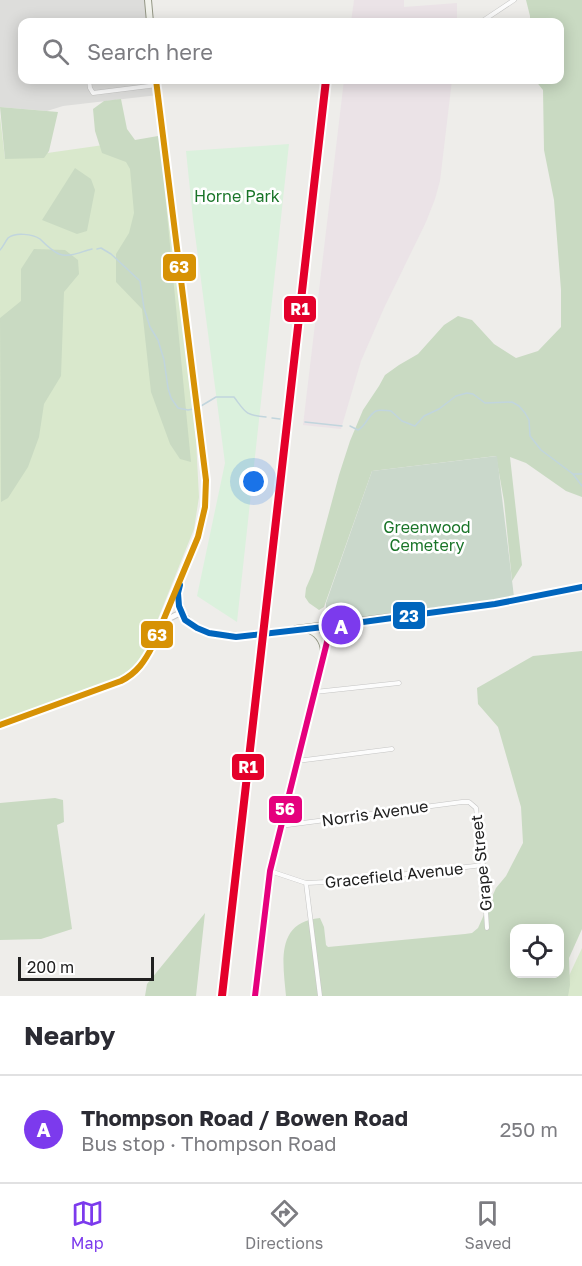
<!DOCTYPE html>
<meta charset="utf-8">
<style>
body{margin:0;font-family:"Golos Text",sans-serif;background:#f7f7f7;color:#2b2b33}
.controls{position:absolute;right:18px;bottom:18px;display:grid;overflow:hidden;border-radius:12px;box-shadow:0 3px 15px #0003}
.controls button{width:54px;height:54px;display:grid;place-items:center;padding:0;border:0;border-bottom:2px solid #e1e1e2;background:#fff;color:#2b2b33;font:30px sans-serif}
.scale{position:absolute;left:18px;bottom:15px;width:136px;box-sizing:border-box;padding-left:6px;border:3px solid #202020;border-top:0;font-size:16px;line-height:21px;white-space:nowrap;color:#202020;-webkit-text-stroke:4px #fff;paint-order:stroke}
.you{position:absolute;left:254px;top:482px;width:21px;height:21px;margin:-15px;border:4px solid #fff;border-radius:50%;background:#1a73e8;box-shadow:0 0 0 9px #1a73e833}
.badge{display:grid;place-items:center;width:39px;height:39px;border-radius:50%;background:#7c3aed;color:#fff;font-size:20px;font-weight:700}
.pin{position:absolute;translate:-50% -50%;border:3px solid #fff;box-shadow:0 2px 6px #0006}
.list{margin:0;padding:0;list-style:none}
h2{display:flex;justify-content:space-between;align-items:center;height:78px;margin:0;padding:0 24px;font-size:26px}
h2 small{font-size:20px;font-weight:400;color:#7c7c81}
.list li{display:grid;grid-template-columns:39px 1fr auto;gap:18px;align-items:center;box-sizing:border-box;height:108px;padding:0 24px;border-top:2px solid #e1e1e2}
.list b{display:block;font-size:22px;white-space:nowrap}
.list p{margin:0;font-size:20px;white-space:nowrap;color:#7c7c81}
.list em{font-size:20px;font-style:normal;color:#7c7c81}
.icon{flex:none;width:33px;height:33px;fill:none;stroke:currentColor;stroke-width:2;stroke-linecap:round;stroke-linejoin:round}
.map{position:relative;flex:none;width:582px;height:996px;overflow:hidden}
.search{position:absolute;background:#fff;box-shadow:0 3px 15px #0003;left:18px;right:18px;top:18px;height:66px;display:flex;align-items:center;gap:15px;box-sizing:border-box;padding:0 21px;border-radius:12px;color:#7c7c81;font-size:22px}
.sheet{height:186px;background:#fff}
nav{display:flex;justify-content:space-around;align-items:center;box-sizing:border-box;height:84px;border-top:2px solid #e1e1e2;background:#fff;font-size:16px;color:#7c7c81}
nav a{display:grid;justify-items:center;gap:3px}
nav .on{color:#7c3aed}
.map>svg:first-child{display:block}
.residential{fill:#dddddb}
.industrial{fill:#ebe3e7}
.grass{fill:#d9e8cc}
.forest{fill:#c9dac2;fill-rule:evenodd}
.cemetery{fill:#cad8cb}
.park{fill:#dbf1dd}
.lines{fill:none;stroke-linecap:round;stroke-linejoin:round}
.stream{stroke:#c1d5dd;stroke-width:1.5}
.secondary-tunnel{stroke:#c5c4c2;stroke-width:6;stroke-dasharray:6 3;stroke-linecap:butt}
.minor-casing{stroke:#c5c5c4;stroke-width:5}
.tertiary-casing{stroke:#c5c5c4;stroke-width:7}
.secondary-casing{stroke:#939684;stroke-width:8}
.minor{stroke:#fcfcfc;stroke-width:4}
.tertiary{stroke:#fcfcfc;stroke-width:5}
.secondary{stroke:#f2f3ed;stroke-width:6}
.bus-1-casing{stroke:#fff;stroke-width:10}
.bus-2-casing{stroke:#fff;stroke-width:10}
.bus-3-casing{stroke:#fff;stroke-width:10}
.bus-1{stroke:#0065bd;stroke-width:6}
.bus-2{stroke:#d79205;stroke-width:6}
.bus-3{stroke:#e5007d;stroke-width:6}
.rail-1-casing{stroke:#fff;stroke-width:12}
.rail-1{stroke:#e4002b;stroke-width:8}
.labels{text-anchor:middle;dominant-baseline:central;stroke-width:5;stroke-linejoin:round;paint-order:stroke}
.park-label{font-size:16px;fill:#197428;stroke:#fff}
.street-label{font-size:16px;fill:#202020;stroke:#fff}
.line-badge{stroke:#fff;stroke-width:2}
.badge-label{font-size:16px;text-anchor:middle;font-weight:bold;fill:#fff}
</style>
<div class="map">
<svg width="582" height="996" viewBox="0 0 582 996">
<rect width="100%" height="100%" fill="#eeedea"/>
<path class="residential" d="M 0,0 L 146,0 L 149,22 L 22,22 L 22,80 L 156,80 L 158,95 L 63,106 L 47,111 L 0,107 Z"/>
<path class="industrial" d="M 354,0 L 404,0 L 404,7 L 457,3 L 457,22 L 351,22 Z
M 344,80 L 452,80 L 440,181 L 435,199 L 426,222 L 384,308 L 361,361 L 341,429 L 303,425 Z"/>
<path class="grass" d="M 0,116 L 5,159 L 160,137 L 196,440 L 199,497 L 194,529 L 145,651 C 133,669 128,673 109,681 L 0,721 Z
M 582,948 L 582,996 L 560,996 L 560,995 Z"/>
<path class="forest" d="M 526,0 L 582,0 L 582,497 L 566,491 L 526,463 L 510,457 L 522,565 L 512,581 L 504,501 L 496,456 L 372,471 L 324,607 L 319,610 L 309,603 L 305,597 L 306,588 L 313,572 L 339,475 L 350,441 L 363,410 L 379,386 L 385,375 L 399,365 L 418,354 L 444,325 L 458,316 L 472,320 L 494,344 L 516,358 L 538,351 L 561,327 L 561,290 L 554,200 L 544,150 L 543,90 L 535,80 L 560,80 L 560,22 L 530,22 L 530,16 Z
M 121,99 L 127,129 L 135,140 L 158,136 L 160,142 L 191,462 L 180,459 L 170,444 L 151,392 L 142,309 L 116,282 L 116,254 L 129,233 L 134,213 L 130,169 L 126,162 L 102,153 L 95,131 L 93,109 L 104,101 Z
M 0,107 L 58,112 L 49,151 L 44,158 L 5,159 Z
M 75,168 L 91,179 L 95,190 L 87,231 L 77,234 L 42,220 Z
M 34,249 L 65,250 L 78,260 L 79,274 L 64,292 L 61,376 L 44,404 L 39,437 L 28,467 L 8,498 L 1,502 L 0,318 L 21,301 L 21,269 Z
M 582,651 L 582,929 L 569,958 L 570,985 L 568,996 L 286,996 C 283,963 275,922 320,918 L 324,927 L 326,945 L 328,947 L 465,934 L 472,933 L 478,928 L 496,888 L 506,876 L 523,843 L 521,807 L 498,727 L 478,704 L 477,688 L 533,656 ZM 514,928 L 560,928 L 560,974 L 514,974 Z
M 55,798 L 63,800 L 64,822 L 57,825 L 72,929 L 41,939 L 0,940 L 0,803 Z
M 205,913 L 196,996 L 145,996 L 147,984 Z"/>
<path class="cemetery" d="M 497,456 L 514,597 L 338,620 L 332,618 L 326,608 L 326,603 L 372,471 Z"/>
<path class="park" d="M 289,144 L 237,622 L 197,596 L 225,463 L 193,219 L 186,151 Z"/>
<g class="lines">
<path class="stream" d="M 97,249 L 101,248 L 111,254 L 140,281 L 144,308 L 150,327 L 158,340 L 164,360 L 168,388 L 171,398 L 178,408 L 188,410 L 193,409
M 0,250 C 3,247 5,242 8,238 C 15,232 33,234 40,239 C 46,245 52,251 59,254 C 71,258 82,251 92,249
M 201,406 L 216,397 L 234,397 C 246,413 245,415 266,417
M 272,418 L 280,419
M 286,420 L 287,420
M 305,422 L 342,426
M 350,426 L 358,430 C 366,426 368,415 376,411 C 380,409 387,411 391,411 L 402,421 L 415,426 L 424,416 L 439,409 L 456,396 L 467,393 L 473,394 L 485,403 L 512,402 L 519,406 L 525,413 L 529,420 L 530,436 L 541,450 L 573,474 L 582,486
M 574,474 L 582,474"/>
<path class="secondary-tunnel" d="M 256,635 L 296,629"/>
<g class="minor-casing">
<path id="minor" d="M 481,22 L 514,0
M 29,80 L 29,81
M 89,80 L 90,88 L 93,93 L 157,85
M 315,692 L 399,683
M 297,761 L 392,749
M 280,826 L 462,802 L 469,802 L 476,808 L 483,865 L 487,928
M 270,871 L 306,883 L 347,881 L 483,865
M 306,883 L 320,996"/>
</g>
<g class="tertiary-casing">
<path id="tertiary" d="M 0,725 L 121,681 C 131,676 139,669 145,659 C 159,639 154,622 181,613"/>
</g>
<g class="secondary-casing">
<path id="secondary" d="M 148,0 L 150,22
M 156,80 L 206,480 L 205,507 L 198,537 L 161,626
M 179,589 C 174,636 222,638 256,635
M 296,629 L 495,604 L 582,587
M 306,629 C 317,632 323,639 324,651
M 255,996 L 270,871 L 331,626"/>
</g>
<use href="#minor" class="minor"/>
<use href="#tertiary" class="tertiary"/>
<use href="#secondary" class="secondary"/>
<g class="bus-1-casing">
<path id="bus-1" d="M 180,585 L 178,593 L 179,606 L 185,620 L 197,628 L 209,633 L 236,637 L 341,625 L 495,604 L 582,587"/>
</g>
<g class="bus-2-casing">
<path id="bus-2" d="M 0,725 L 121,681 C 137,673 145,661 153,645 L 198,537 L 205,507 L 206,480 L 156,80"/>
</g>
<g class="bus-3-casing">
<path id="bus-3" d="M 255,996 L 270,871 L 331,626"/>
</g>
<use href="#bus-1" class="bus-1"/>
<use href="#bus-2" class="bus-2"/>
<use href="#bus-3" class="bus-3"/>
<g class="rail-1-casing">
<path id="rail-1" d="M 222,996 L 326,80"/>
</g>
<use href="#rail-1" class="rail-1"/>
</g>
<g class="labels">
<g class="park-label">
<text x="237" y="196">Horne Park</text>
<text x="427" y="527">Greenwood<tspan x="427" dy="18">Cemetery</tspan></text>
</g>
<g class="street-label">
<text transform="translate(375 813) rotate(-8)">Norris Avenue</text>
<text transform="translate(481 863) rotate(-96)">Grape Street</text>
<text transform="translate(394 875) rotate(-6)">Gracefield Avenue</text>
</g>
</g>
<g class="line-badge">
<rect x="162" y="253" width="35" height="29" rx="6" fill="#d79205"/>
<rect x="283" y="295" width="34" height="28" rx="6" fill="#e4002b"/>
<rect x="392" y="601" width="34" height="29" rx="6" fill="#0065bd"/>
<rect x="140" y="620" width="34" height="29" rx="6" fill="#d79205"/>
<rect x="231" y="753" width="34" height="28" rx="6" fill="#e4002b"/>
<rect x="268" y="795" width="35" height="29" rx="6" fill="#e5007d"/>
</g>
<g class="badge-label">
<text x="179" y="273">63</text>
<text x="300" y="315">R1</text>
<text x="409" y="622">23</text>
<text x="157" y="641">63</text>
<text x="248" y="773">R1</text>
<text x="285" y="815">56</text>
</g>
</svg>
<div class="controls">
<button><svg class="icon" aria-label="locate" viewBox="0 0 24 24"><circle cx="12" cy="12" r="6"/><path d="M12 2v4M12 18v4M2 12h4M18 12h4"/></svg></button>
</div>
<div class="scale">200 m</div>
<div class="you"></div>
<div class="pin badge" style="left:341px;top:625px">A</div>
<div class="search"><svg class="icon" aria-label="search" viewBox="0 0 24 24"><circle cx="10" cy="10" r="6"/><path d="M15 15l6 6"/></svg>Search here</div>
</div>
<section class="sheet">
<h2>Nearby<small></small></h2>
<ul class="list">
<li><span class="badge">A</span><div><b>Thompson Road / Bowen Road</b><p>Bus stop · Thompson Road</p></div><em>250 m</em></li>
</ul>
</section>
<nav>
<a class="on"><svg class="icon" aria-label="map" viewBox="0 0 24 24"><path d="M3 6l6-2 6 2 6-2v14l-6 2-6-2-6 2zM9 4v14M15 6v14"/></svg>Map</a>
<a><svg class="icon" aria-label="directions" viewBox="0 0 24 24"><path d="M12 3l9 9-9 9-9-9zM9 14v-3h6M13 9l2 2-2 2"/></svg>Directions</a>
<a><svg class="icon" aria-label="saved" viewBox="0 0 24 24"><path d="M7 4h10v16l-5-4-5 4z"/></svg>Saved</a>
</nav>
